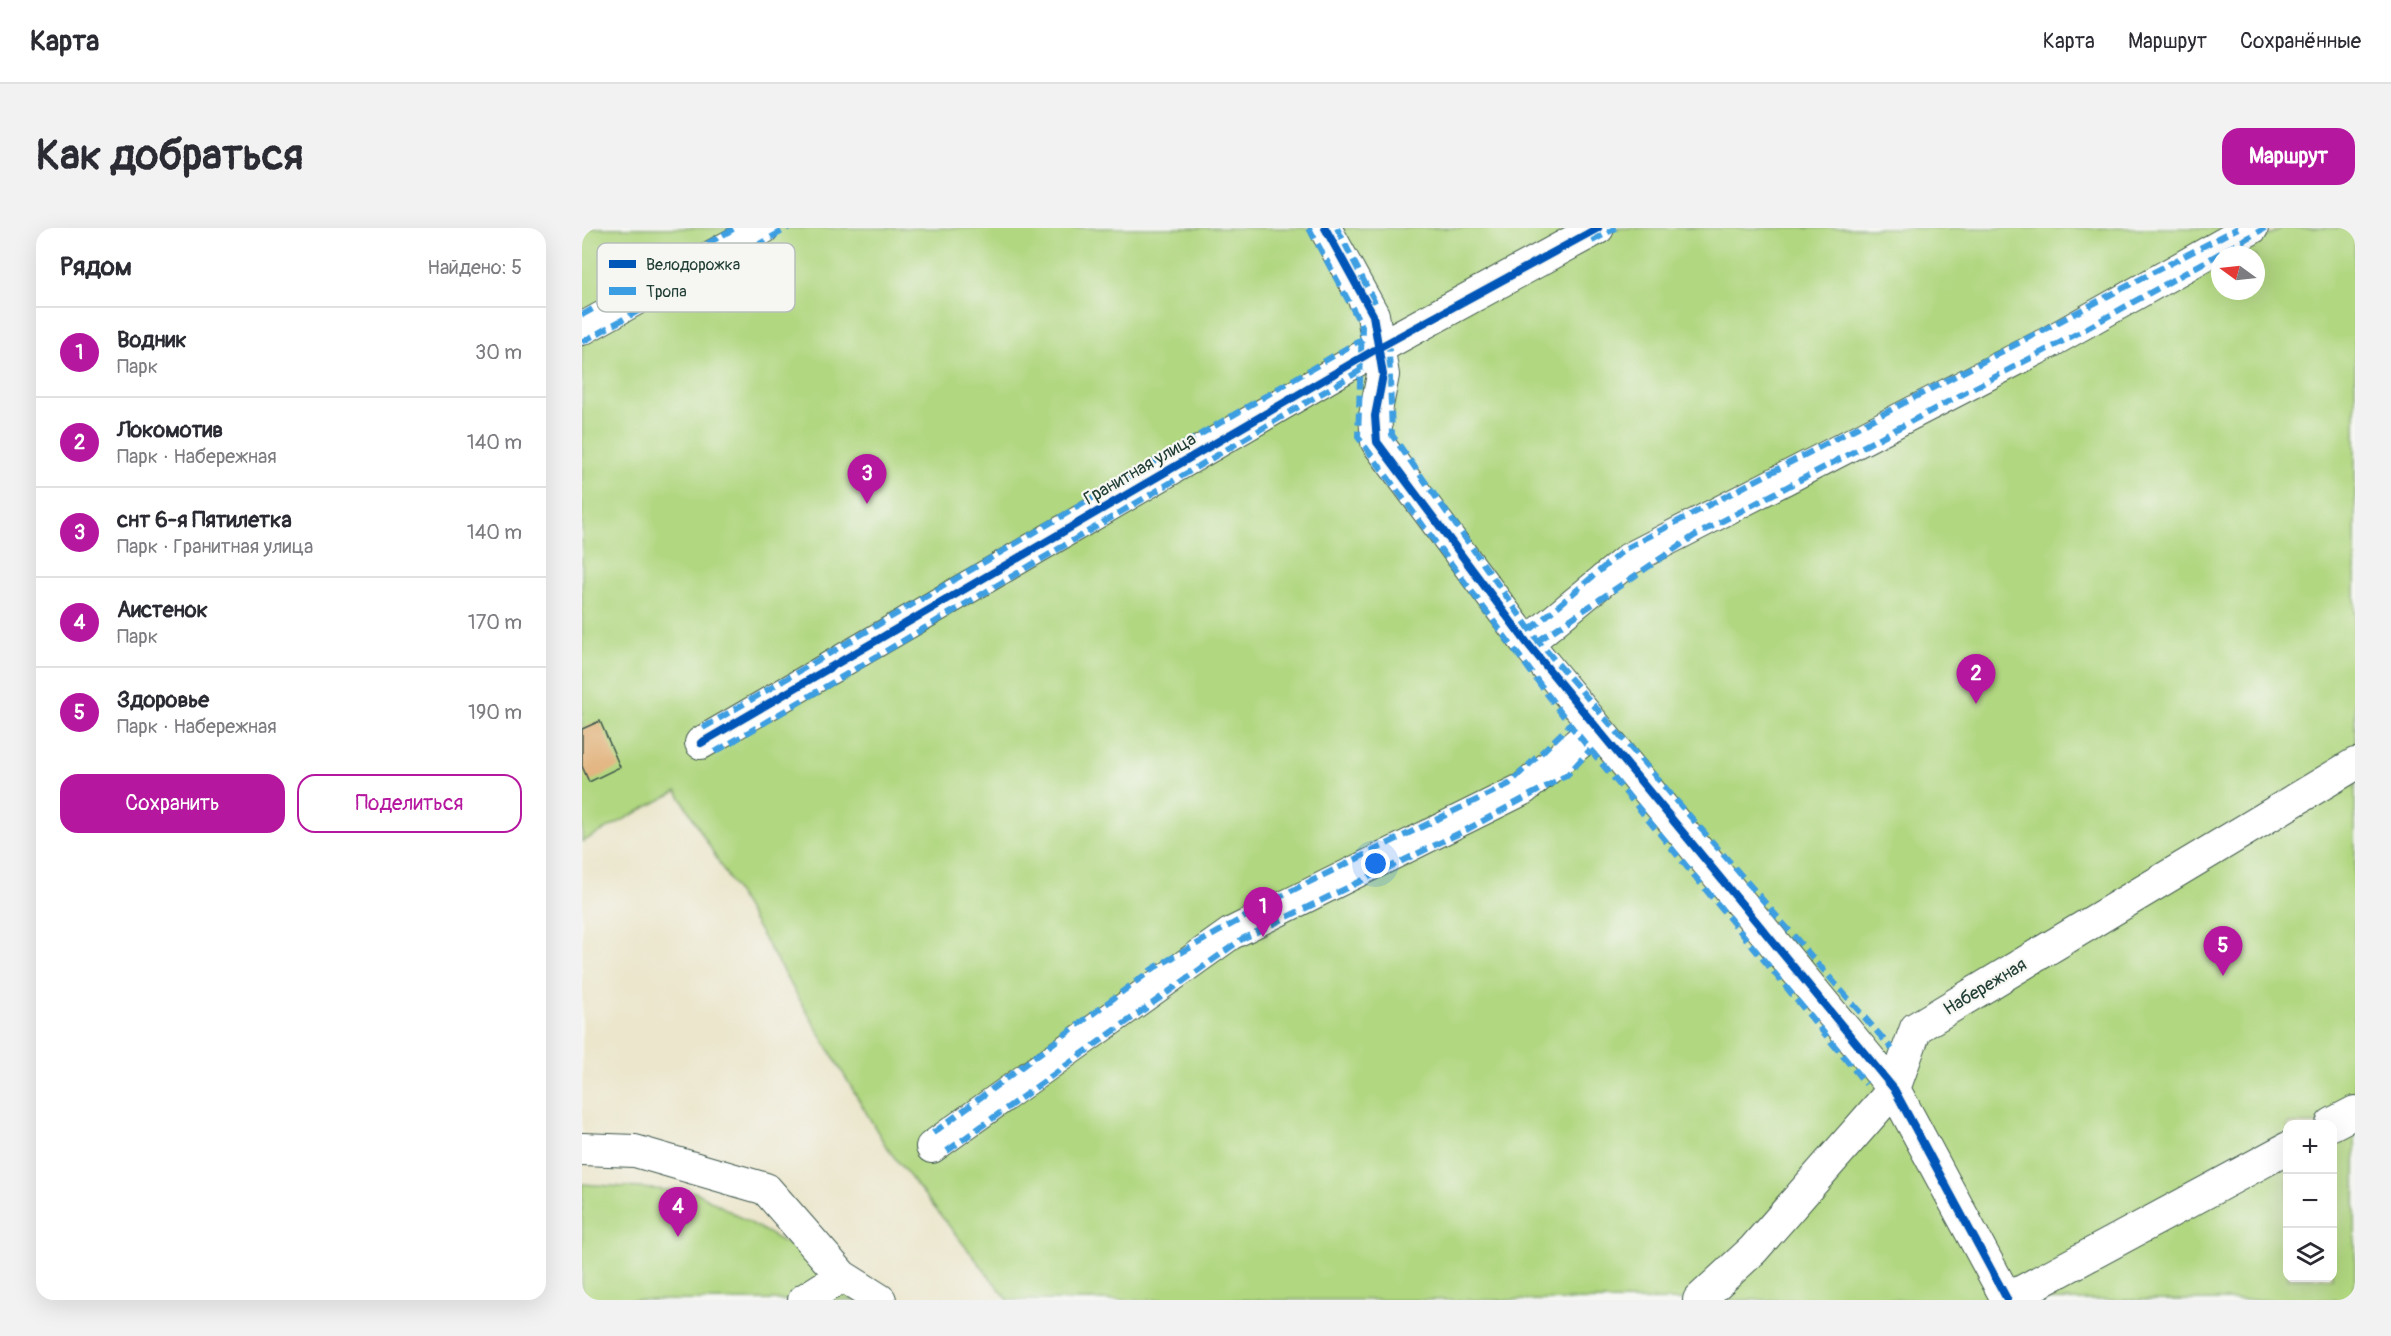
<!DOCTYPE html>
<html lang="ru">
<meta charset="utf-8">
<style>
body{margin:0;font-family:Pangolin,sans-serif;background:#f2f2f3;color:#2b2b33}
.controls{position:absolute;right:18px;bottom:18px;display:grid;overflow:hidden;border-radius:12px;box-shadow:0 6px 24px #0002}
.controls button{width:54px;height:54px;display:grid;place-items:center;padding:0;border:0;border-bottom:2px solid #e1e1e2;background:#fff;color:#2b2b33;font:30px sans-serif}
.compass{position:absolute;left:1629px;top:18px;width:54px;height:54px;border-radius:50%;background:#fff;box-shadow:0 6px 24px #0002;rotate:285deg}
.you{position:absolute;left:794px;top:636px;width:21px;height:21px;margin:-15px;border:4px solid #fff;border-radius:50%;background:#1a73e8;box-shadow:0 0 0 9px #1a73e833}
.badge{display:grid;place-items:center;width:39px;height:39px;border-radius:50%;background:#b5179e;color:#fff;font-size:20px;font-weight:700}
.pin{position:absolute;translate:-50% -50px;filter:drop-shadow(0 2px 3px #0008)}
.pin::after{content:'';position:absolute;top:32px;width:21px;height:18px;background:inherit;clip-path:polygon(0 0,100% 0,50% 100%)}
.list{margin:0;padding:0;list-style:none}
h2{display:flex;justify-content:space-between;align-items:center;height:78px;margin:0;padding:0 24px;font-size:26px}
h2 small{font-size:20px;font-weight:400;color:#7c7c81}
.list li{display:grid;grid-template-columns:39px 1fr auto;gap:18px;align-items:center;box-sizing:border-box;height:90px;padding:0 24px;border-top:2px solid #e1e1e2}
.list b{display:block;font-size:22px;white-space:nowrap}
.list p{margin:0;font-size:20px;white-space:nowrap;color:#7c7c81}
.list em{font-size:20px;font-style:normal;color:#7c7c81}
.actions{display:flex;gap:12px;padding:18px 24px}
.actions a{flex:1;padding:14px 0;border:2px solid #b5179e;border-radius:18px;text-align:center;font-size:21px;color:#b5179e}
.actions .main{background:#b5179e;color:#fff}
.icon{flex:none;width:33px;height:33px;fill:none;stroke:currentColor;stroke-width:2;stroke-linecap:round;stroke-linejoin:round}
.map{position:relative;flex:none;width:1773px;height:1072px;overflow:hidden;border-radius:18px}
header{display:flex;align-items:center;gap:36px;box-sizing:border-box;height:84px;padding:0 30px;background:#fff;border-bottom:2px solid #e1e1e2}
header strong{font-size:28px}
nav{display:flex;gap:33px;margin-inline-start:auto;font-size:21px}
.intro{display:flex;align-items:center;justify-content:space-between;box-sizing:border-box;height:144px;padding:0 36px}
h1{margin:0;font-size:42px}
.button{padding:15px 27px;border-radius:18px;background:#b5179e;color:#fff;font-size:21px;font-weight:700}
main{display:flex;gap:36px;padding:0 36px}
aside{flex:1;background:#fff;border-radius:18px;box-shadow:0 6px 24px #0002}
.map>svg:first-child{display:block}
.green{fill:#b1d780;stroke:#688a5a;stroke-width:1.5;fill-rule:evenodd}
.building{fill:#e2b47f}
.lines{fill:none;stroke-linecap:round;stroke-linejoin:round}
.street-casing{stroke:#3e564b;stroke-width:34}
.street{stroke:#fff;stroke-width:32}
.quiet{stroke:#3c9ee2;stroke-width:6;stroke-dasharray:12 6;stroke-linecap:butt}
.cycleway-casing{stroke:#f6f6f2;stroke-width:11}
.cycleway{stroke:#0057b8;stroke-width:8}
.labels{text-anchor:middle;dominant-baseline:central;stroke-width:4.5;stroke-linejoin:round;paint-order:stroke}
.street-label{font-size:18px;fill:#1f3d34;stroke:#f6f6f2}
.key{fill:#f6f6f2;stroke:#b6beb9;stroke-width:1.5}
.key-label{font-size:16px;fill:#1f3d34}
</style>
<header>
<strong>Карта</strong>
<nav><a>Карта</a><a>Маршрут</a><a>Сохранённые</a></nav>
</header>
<div class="intro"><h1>Как добраться</h1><a class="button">Маршрут</a></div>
<main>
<aside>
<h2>Рядом<small>Найдено: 5</small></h2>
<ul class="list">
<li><span class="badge">1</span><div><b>Водник</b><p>Парк</p></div><em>30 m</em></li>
<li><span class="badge">2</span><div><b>Локомотив</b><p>Парк · Набережная</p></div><em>140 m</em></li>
<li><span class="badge">3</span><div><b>снт 6-я Пятилетка</b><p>Парк · Гранитная улица</p></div><em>140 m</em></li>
<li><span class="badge">4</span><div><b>Аистенок</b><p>Парк</p></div><em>170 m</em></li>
<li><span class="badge">5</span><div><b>Здоровье</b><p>Парк · Набережная</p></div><em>190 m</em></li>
</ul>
<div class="actions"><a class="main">Сохранить</a><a>Поделиться</a></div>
</aside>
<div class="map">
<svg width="1773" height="1072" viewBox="0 0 1773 1072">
<rect width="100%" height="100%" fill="#f6f6f2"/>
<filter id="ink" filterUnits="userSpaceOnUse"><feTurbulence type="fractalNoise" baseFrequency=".0167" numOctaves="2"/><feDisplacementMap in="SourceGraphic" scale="12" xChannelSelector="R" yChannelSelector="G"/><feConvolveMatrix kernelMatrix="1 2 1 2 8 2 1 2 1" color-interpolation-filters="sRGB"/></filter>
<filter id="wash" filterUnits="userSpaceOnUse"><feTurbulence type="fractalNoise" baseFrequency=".008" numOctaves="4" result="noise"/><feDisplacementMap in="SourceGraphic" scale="24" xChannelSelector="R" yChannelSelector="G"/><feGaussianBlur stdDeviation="1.35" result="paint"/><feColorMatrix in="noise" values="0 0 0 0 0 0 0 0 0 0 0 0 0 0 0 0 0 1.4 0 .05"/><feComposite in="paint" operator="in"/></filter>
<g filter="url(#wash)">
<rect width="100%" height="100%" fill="#ebe6cc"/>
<path class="green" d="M 0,0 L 1657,0 L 1668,18 L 1700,0 L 1773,0 L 1773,1072 L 426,1072 L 305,920 L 95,563 L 0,614 ZM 1638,27 L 1674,27 L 1674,63 L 1638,63 ZM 1706,896 L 1750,896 L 1750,1050 L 1706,1050 Z
M 0,956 L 114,964 L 270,1053 L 298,1072 L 0,1072 Z"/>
<g id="blocks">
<path class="building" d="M 18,493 L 38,539 L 7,554 L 0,538 L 0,501 Z"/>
</g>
</g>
<g filter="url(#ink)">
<use href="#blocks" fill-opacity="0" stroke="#3e564b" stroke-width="1.5"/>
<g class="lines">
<g class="street-casing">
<path id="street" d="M 743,0 L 791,87 L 801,147 L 793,188 L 795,214 L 945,415 L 1312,861 L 1425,1071
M 0,101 L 181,0
M 945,415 L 1047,331 L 1466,115 L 1670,0
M 119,515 L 796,120 L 1016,0
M 1750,896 L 1773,884
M 350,919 L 648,706 L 941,561 L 1015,500
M 0,921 L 53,923 L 184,961 L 260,1048 L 298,1072
M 222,1072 L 260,1048
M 1117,1072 L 1171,1022 L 1312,861 L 1334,800 L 1773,536
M 1424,1072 L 1706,920"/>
</g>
<use href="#street" class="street"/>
<path class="quiet" d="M 727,0 L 780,98 L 776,209 L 988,497 L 1284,856
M 755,0 L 794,77
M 1010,13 L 1034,0
M 0,87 L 153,0
M 804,112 L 807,122 L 810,207 L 956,413 L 1310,821
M 0,114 L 206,0
M 948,402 L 1043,321 L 1656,0
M 956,413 L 1112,308 L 1500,103 L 1683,0
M 121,500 L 780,111
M 133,524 L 779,142
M 351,905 L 572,740 L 707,664 L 927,556 L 988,497
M 365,923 L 660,711 L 884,602 L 985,547 L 1008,522"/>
<g class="cycleway-casing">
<path id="cycleway" d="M 743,0 L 791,87 L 801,147 L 793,188 L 795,214 L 945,415 L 1312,861 L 1425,1071
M 119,515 L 796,120 L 1016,0"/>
</g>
<use href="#cycleway" class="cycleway"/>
</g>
</g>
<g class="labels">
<g class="street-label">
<text transform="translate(558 241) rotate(-30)">Гранитная улица</text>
<text transform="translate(1403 759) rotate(-31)">Набережная</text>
</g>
</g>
<rect x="15" y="15" width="198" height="69" rx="9" class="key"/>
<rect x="27" y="32" width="27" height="8" fill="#0057b8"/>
<rect x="27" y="59" width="27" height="8" fill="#3c9ee2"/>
<g class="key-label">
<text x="64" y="42">Велодорожка</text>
<text x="64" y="69">Тропа</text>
</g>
</svg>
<div class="controls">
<button>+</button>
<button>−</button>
<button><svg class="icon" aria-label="layers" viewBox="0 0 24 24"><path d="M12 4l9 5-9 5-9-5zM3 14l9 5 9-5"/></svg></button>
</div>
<svg class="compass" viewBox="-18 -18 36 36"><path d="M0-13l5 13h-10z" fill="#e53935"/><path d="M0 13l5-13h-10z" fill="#7c7c81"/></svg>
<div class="you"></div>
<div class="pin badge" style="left:681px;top:709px">1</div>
<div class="pin badge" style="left:1394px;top:476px">2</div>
<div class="pin badge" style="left:285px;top:276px">3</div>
<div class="pin badge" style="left:96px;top:1009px">4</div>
<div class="pin badge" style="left:1641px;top:748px">5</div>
</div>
</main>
